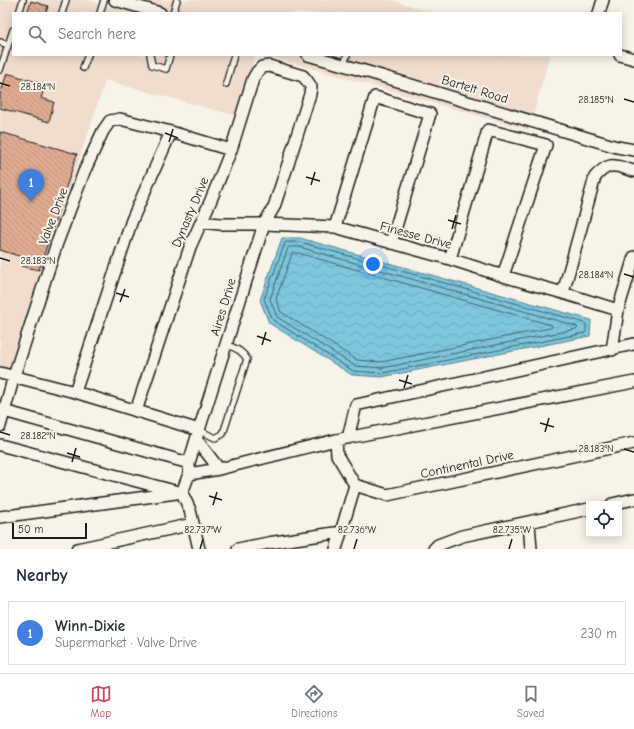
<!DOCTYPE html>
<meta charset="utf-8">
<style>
body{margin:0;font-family:"Comic Neue",sans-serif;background:#f6f6f7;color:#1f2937}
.controls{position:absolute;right:12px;bottom:12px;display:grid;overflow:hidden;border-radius:0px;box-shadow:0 2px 10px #0003}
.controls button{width:36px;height:36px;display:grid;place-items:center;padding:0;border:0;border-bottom:1px solid #e0e1e3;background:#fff;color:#1f2937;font:20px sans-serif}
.scale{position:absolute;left:12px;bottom:10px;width:75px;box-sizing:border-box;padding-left:4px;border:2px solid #1c1c1c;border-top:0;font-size:11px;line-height:14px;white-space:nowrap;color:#1c1c1c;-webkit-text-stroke:3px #f7f3e8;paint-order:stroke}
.you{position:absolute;left:373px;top:264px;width:14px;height:14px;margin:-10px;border:3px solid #fff;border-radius:50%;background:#1a73e8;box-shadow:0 0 0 6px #1a73e833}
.badge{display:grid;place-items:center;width:26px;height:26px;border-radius:50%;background:#d1495b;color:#fff;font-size:13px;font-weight:700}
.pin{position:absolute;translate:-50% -33px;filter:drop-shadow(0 1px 2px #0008)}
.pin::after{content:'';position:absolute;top:21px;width:14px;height:12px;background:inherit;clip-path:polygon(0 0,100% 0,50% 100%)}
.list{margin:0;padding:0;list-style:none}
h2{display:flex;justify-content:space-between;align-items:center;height:52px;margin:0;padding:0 16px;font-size:17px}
h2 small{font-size:13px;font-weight:400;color:#747a83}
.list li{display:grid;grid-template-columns:26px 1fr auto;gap:12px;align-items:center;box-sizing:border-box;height:64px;margin:0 8px 8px;padding:0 8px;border:1px solid #e0e1e3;border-radius:0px}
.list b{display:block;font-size:15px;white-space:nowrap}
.list p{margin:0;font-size:13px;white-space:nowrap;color:#747a83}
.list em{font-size:13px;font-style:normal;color:#747a83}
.icon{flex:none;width:22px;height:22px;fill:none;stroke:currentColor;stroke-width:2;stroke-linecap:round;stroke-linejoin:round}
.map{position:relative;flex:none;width:634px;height:549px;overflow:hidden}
.search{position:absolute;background:#fff;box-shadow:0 2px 10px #0003;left:12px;right:12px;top:12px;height:44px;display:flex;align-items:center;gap:10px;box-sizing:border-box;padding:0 14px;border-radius:0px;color:#747a83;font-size:15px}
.sheet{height:124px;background:#fff}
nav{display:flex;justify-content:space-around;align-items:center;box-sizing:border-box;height:56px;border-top:1px solid #e0e1e3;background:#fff;font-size:11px;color:#747a83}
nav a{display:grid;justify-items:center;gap:2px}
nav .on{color:#d1495b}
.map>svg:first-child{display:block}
.built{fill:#f0ddce}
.water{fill:url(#water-waves);stroke:#568290}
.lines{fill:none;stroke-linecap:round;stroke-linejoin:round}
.shore{stroke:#436069;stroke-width:1}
.building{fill:url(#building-back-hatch);stroke:#1c1c1c}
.lane-casing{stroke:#1c1c1c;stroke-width:8}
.street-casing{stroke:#1c1c1c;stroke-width:14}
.lane{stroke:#f7f3e8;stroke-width:5.5}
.street{stroke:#f7f3e8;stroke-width:11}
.ticks{fill:none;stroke:#1c1c1c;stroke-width:1.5}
.labels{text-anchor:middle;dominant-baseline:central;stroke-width:4;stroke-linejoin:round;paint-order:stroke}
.street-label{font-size:13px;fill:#1c1c1c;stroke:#f7f3e8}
.ticks-label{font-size:10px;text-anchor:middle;fill:#1c1c1c;stroke:#f7f3e8;stroke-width:4;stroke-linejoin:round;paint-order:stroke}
</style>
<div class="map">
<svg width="634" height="549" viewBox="0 0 634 549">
<defs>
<pattern id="water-waves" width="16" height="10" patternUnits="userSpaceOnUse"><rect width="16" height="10" fill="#7dc6dd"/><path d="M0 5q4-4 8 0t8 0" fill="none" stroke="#6baabd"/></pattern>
<pattern id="building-back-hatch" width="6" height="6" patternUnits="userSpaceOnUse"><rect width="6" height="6" fill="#deab91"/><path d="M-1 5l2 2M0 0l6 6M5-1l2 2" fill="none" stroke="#be937c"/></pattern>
</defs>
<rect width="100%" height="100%" fill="#f7f3e8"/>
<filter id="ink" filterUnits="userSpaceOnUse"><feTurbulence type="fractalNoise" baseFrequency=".025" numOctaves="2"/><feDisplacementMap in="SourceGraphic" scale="8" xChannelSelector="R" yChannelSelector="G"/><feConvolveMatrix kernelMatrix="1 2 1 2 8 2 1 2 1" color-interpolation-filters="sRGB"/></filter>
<g filter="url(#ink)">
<path class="built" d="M 0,0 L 87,0 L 125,12 L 128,2 L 124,0 L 391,0 L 434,13 L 13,13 L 13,55 L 255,55 L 237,116 L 104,80 L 105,82 L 5,381 L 0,380 Z
M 264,55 L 550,55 L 529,130 Z"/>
<path class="water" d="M 282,238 L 300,238 L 591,320 L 590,336 L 382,377 L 352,375 L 269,323 L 260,300 Z"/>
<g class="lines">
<path class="shore" d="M 286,242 L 300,242 L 585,323 L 586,324 L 586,332 L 585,333 L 382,373 L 353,371 L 273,320 L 264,299 L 285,243 Z
M 290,247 L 299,247 L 576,326 L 578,328 L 576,329 L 382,368 L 355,366 L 277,317 L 270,299 L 288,248 Z
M 294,253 L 298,253 L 551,325 L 552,327 L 550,328 L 381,362 L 357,360 L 281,312 L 276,299 L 292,254 Z"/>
</g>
<path class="building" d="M 31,1 L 48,6 L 46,13 L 27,13 Z
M 7,73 L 46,85 L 41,98 L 54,102 L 49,122 L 0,108 L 0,95 Z
M 0,132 L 77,154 L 39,270 L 21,266 L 25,258 L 0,250 Z"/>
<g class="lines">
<g class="lane-casing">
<path id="lane" d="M 19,13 L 23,0
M 62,13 L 66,0
M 100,13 L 104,0
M 173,13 L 177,0
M 0,42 L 8,45
M 150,55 L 152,65 L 166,69 L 170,55
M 344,65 L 347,55
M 83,68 L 88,55
M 0,70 L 13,30
M 226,84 L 234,55
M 199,430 L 215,438 L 223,434 L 247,359 C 242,350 234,348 226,344"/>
</g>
<g class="street-casing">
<path id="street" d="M 115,0 L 160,13
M 599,13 L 603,0
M 308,55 L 368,72 L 617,147 L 634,150
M 620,55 L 634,59
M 201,222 L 220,224 L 264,224 L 335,227 L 450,259 L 503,276 L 563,293 L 618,310
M 335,227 L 375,97 L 430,114 L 391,243
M 450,259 L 488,130 L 546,145 L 503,276
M 563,293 L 595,177 C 610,160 615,166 634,171
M 612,350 L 618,310 L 634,257
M 0,373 L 75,392 L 199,430
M 75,392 L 132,220 L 171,132
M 4,411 L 189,463
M 136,411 L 190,247 L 211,200 L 231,150 L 253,79 L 257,72 L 262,67 L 269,66 L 303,76 L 308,82 L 311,87 L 310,94 L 289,161 L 274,207 L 264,224 L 199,430 L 189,463 L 189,474 L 182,493 L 190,510 L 199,549
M 0,426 L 14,376 L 57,243 L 84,172 L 103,131 L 110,121 L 120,119 L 171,132 L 231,150
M 348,438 L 356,405 L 634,344
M 197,440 L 219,469
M 336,440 L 337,455 L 355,485 L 387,495 L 634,443
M 0,445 L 182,493
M 189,474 L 219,469 L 336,440 L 634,382
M 612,504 L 634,499
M 0,517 L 176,493
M 529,523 L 531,549
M 77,549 L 193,524
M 238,549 L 268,543 L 341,532
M 336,549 L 355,485
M 434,549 L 438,545 L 462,536 L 589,509"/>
</g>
<use href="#lane" class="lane"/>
<use href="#street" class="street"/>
</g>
</g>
<path class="ticks" d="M 0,83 L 10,86M 624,99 L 634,102M 165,133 L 178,138M 169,142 L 173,129M 306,177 L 320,181M 311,185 L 315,172M 448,220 L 461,224M 452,229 L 456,215M 0,258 L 10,261M 624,274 L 634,277M 116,293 L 129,297M 120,302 L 125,289M 257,336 L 271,341M 262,345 L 266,332M 399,380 L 412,384M 404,388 L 408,375M 540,423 L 554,427M 0,432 L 10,435M 545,432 L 549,418M 624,449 L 634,452M 67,453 L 80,457M 72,462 L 76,448M 209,496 L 222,500M 213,505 L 217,492M 200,549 L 203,539M 354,549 L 357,539M 509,549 L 512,539"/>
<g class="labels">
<g class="street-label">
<text transform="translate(475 89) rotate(17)">Bartelt Road</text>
<text transform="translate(190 212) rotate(-67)">Dynasty Drive</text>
<text transform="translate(53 216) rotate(-69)">Valve Drive</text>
<text transform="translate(416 235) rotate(15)">Finesse Drive</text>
<text transform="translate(223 307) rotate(-73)">Aires Drive</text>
<text transform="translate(467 464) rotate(-12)">Continental Drive</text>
</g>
</g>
<g class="ticks-label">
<text x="38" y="90">28.184°N</text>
<text x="596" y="103">28.185°N</text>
<text x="38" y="264">28.183°N</text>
<text x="596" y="278">28.184°N</text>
<text x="38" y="439">28.182°N</text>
<text x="596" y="452">28.183°N</text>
<text x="203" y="533">82.737°W</text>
<text x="357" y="533">82.736°W</text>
<text x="512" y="533">82.735°W</text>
</g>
</svg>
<div class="controls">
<button><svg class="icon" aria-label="locate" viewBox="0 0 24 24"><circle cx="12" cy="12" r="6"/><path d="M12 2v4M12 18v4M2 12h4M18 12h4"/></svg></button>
</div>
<div class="scale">50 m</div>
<div class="you"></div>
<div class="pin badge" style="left:31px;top:202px;background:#3f7fe0">1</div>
<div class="search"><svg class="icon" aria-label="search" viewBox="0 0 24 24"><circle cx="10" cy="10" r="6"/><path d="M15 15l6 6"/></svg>Search here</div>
</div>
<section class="sheet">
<h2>Nearby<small></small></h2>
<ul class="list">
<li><span class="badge" style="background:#3f7fe0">1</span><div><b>Winn-Dixie</b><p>Supermarket · Valve Drive</p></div><em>230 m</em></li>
</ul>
</section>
<nav>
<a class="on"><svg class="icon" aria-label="map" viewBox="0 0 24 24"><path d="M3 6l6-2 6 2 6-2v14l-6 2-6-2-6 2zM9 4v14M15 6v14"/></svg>Map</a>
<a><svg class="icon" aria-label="directions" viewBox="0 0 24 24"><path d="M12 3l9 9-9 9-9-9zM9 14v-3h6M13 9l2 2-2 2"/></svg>Directions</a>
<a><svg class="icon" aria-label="saved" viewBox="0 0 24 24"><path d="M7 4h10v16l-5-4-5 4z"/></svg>Saved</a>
</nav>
